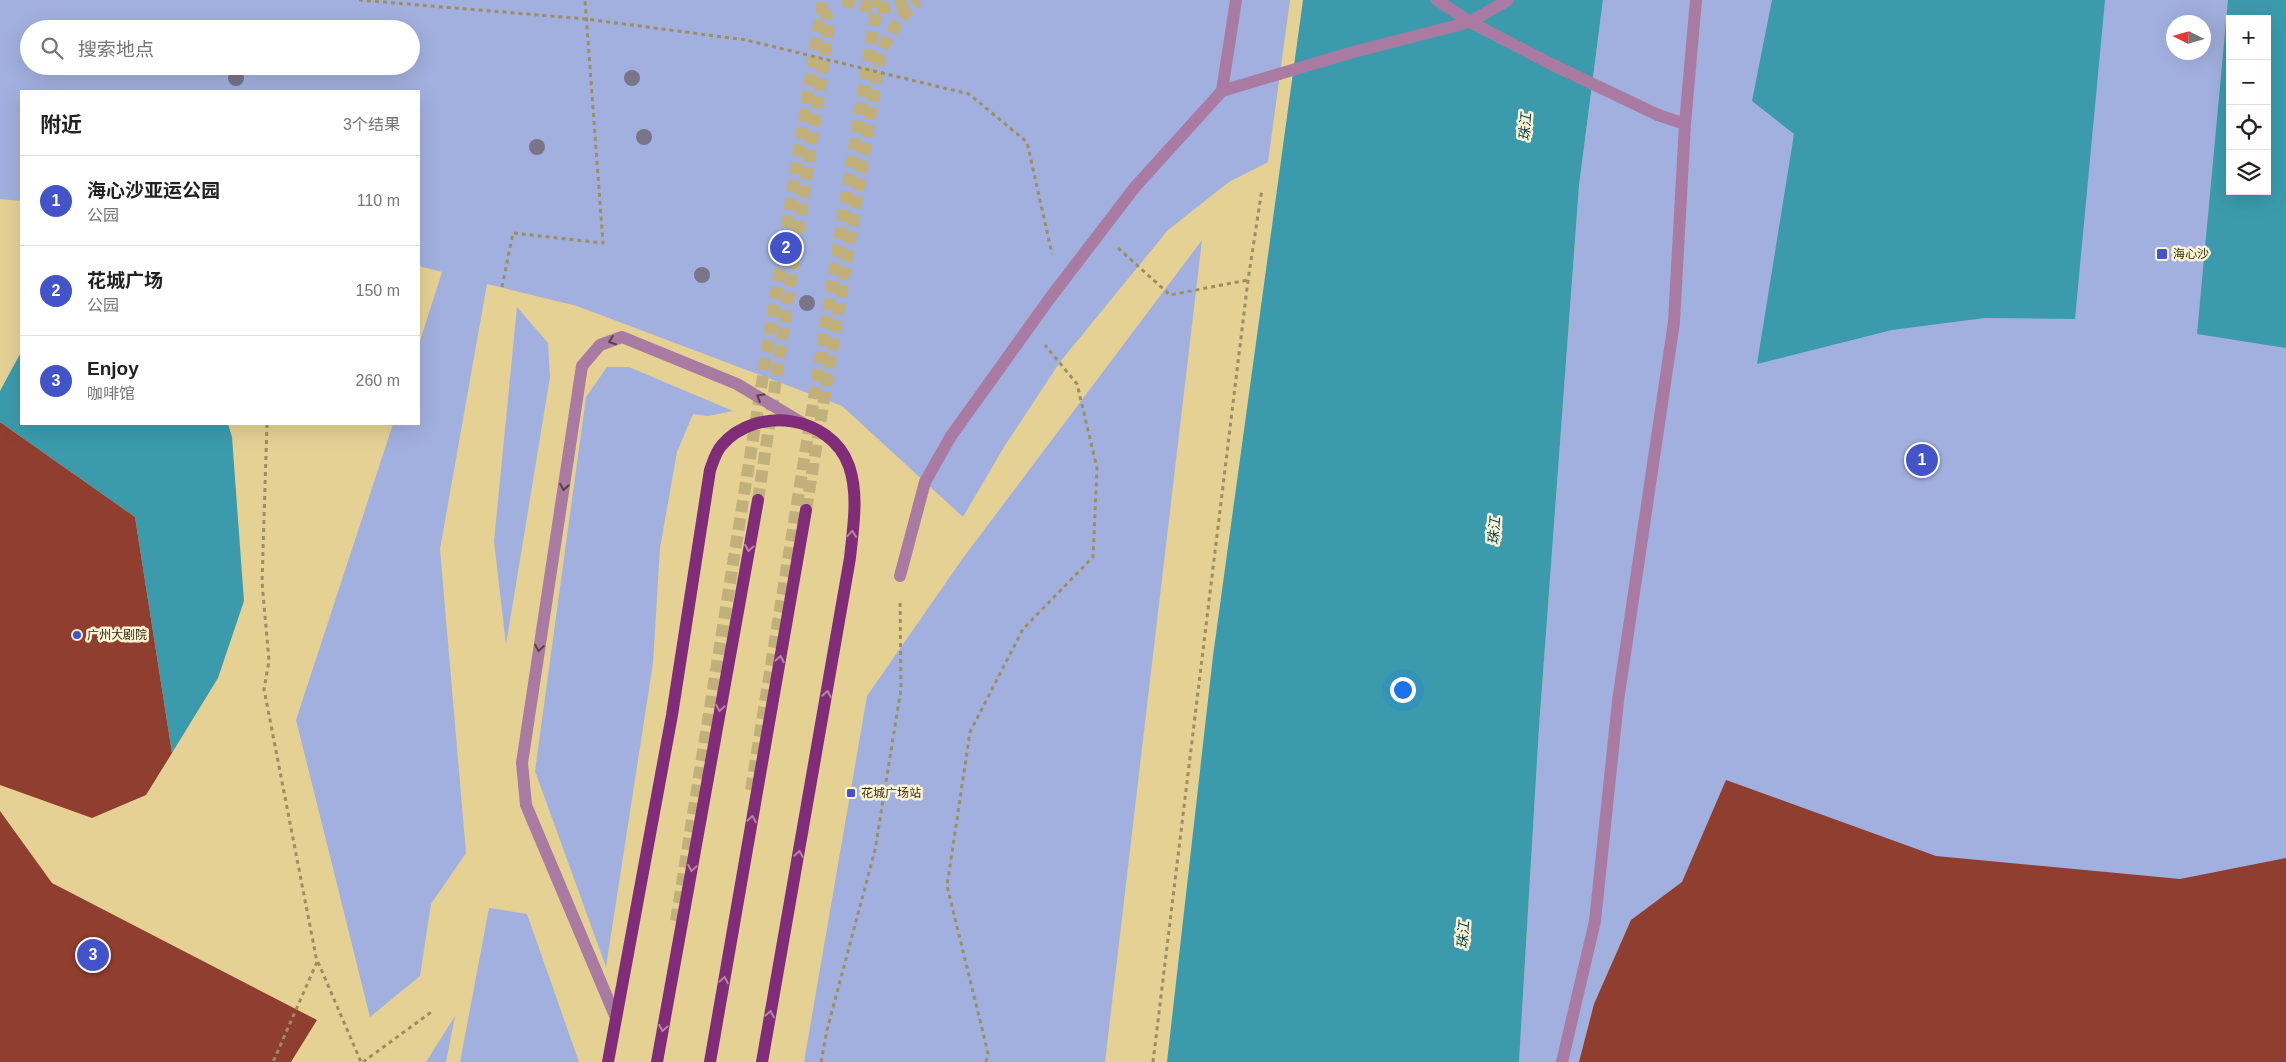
<!DOCTYPE html>
<html lang="zh">
<meta charset="utf-8">
<style>
body{margin:0;font-family:Arial,"Noto Sans SC",sans-serif;background:#f2f2f2;color:#222}
.controls{position:absolute;right:15px;top:15px;display:grid;overflow:hidden;border-radius:0px;box-shadow:0 5px 20px #0002}
.controls button{width:45px;height:45px;display:grid;place-items:center;padding:0;border:0;border-bottom:1px solid #e0e0e0;background:#fff;color:#222;font:25px sans-serif}
.compass{position:absolute;left:2166px;top:15px;width:45px;height:45px;border-radius:50%;background:#fff;box-shadow:0 5px 20px #0002;rotate:275deg}
.you{position:absolute;left:1402px;top:689px;width:18px;height:18px;margin:-12px;border:4px solid #fff;border-radius:50%;background:#1a73e8;box-shadow:0 0 0 8px #1a73e833}
.badge{display:grid;place-items:center;width:32px;height:32px;border-radius:50%;background:#4354c8;color:#fff;font-size:16px;font-weight:700}
.pin{position:absolute;translate:-50% -50%;border:2px solid #fff;box-shadow:0 1px 5px #0006}
.list{margin:0;padding:0;list-style:none}
h2{display:flex;justify-content:space-between;align-items:center;height:65px;margin:0;padding:0 20px;font-size:21px}
h2 small{font-size:16px;font-weight:400;color:#767676}
.list li{display:grid;grid-template-columns:32px 1fr auto;gap:15px;align-items:center;box-sizing:border-box;height:90px;padding:0 20px;border-top:1px solid #e0e0e0}
.list b{display:block;font-size:19px;white-space:nowrap}
.list p{margin:0;font-size:16px;white-space:nowrap;color:#767676}
.list em{font-size:16px;font-style:normal;color:#767676}
.icon{flex:none;width:28px;height:28px;fill:none;stroke:currentColor;stroke-width:2;stroke-linecap:round;stroke-linejoin:round}
.map{position:relative;flex:none;width:2286px;height:1062px;overflow:hidden}
.search{position:absolute;background:#fff;box-shadow:0 5px 20px #0002;left:20px;top:20px;width:400px;height:55px;display:flex;align-items:center;gap:12px;box-sizing:border-box;padding:0 18px;border-radius:28px;color:#767676;font-size:19px}
.panel{position:absolute;background:#fff;box-shadow:0 5px 20px #0002;left:20px;top:90px;width:400px;height:335px;border-radius:0px}
.map>svg:first-child{display:block}
.green{fill:#a2b0df;fill-rule:evenodd}
.water{fill:#3b9bad;fill-rule:evenodd}
.building{fill:#903e2f}
.lines{fill:none;stroke-linecap:round;stroke-linejoin:round}
.major-tunnel{stroke:#c1b07a;stroke-width:12;stroke-dasharray:12 6;stroke-linecap:butt}
.path{stroke:#9d8e60;stroke-width:3;stroke-dasharray:4 4;stroke-linecap:butt}
.minor{stroke:#aa7ba2;stroke-width:12}
.major{stroke:#812c78;stroke-width:12}
.minor-bridge{stroke:#aa7ba2;stroke-width:12}
.tree{fill:#797488}
.oneway{stroke:#56433d}
.oneway2{stroke:#b886a1}
.poi-dot{fill:#4354c8;stroke:#fcf3d4;stroke-width:2}
.labels{text-anchor:middle;dominant-baseline:central;stroke-width:5;stroke-linejoin:round;paint-order:stroke}
.poi-label{font-size:12px;fill:#322b12;stroke:#fcf3d4;text-anchor:start}
.water-label{font-size:14px;font-style:italic;fill:#003d47;stroke:#fcf3d4}
</style>
<div class="map">
<svg width="2286" height="1062" viewBox="0 0 2286 1062">
<rect width="100%" height="100%" fill="#e5d194"/>
<path class="green" d="M 0,0 L 1290,0 L 1268,162 L 1229,182 L 1168,230 L 1060,362 L 1004,447 L 963,517 L 842,406 L 577,306 L 487,284 L 440,549 L 466,853 L 431,904 L 420,976 L 370,1017 L 296,720 L 393,424 L 419,424 L 419,344 L 442,272 L 419,266 L 419,91 L 21,91 L 21,201 L 0,199 ZM 29,29 L 411,29 L 411,66 L 29,66 Z
M 1603,0 L 2286,0 L 2286,1062 L 1519,1062 L 1539,728 L 1579,186 ZM 2230,19 L 2267,19 L 2267,191 L 2230,191 ZM 2174,22 L 2204,22 L 2204,52 L 2174,52 Z
M 1202,240 L 1105,1062 L 804,1062 L 867,696 L 963,558 Z
M 517,307 L 548,343 L 550,377 L 506,645 L 494,541 Z
M 607,367 L 629,367 L 733,411 L 708,416 L 693,414 L 677,452 L 660,548 L 653,663 L 606,967 L 535,771 L 586,397 Z
M 489,908 L 527,914 L 579,1062 L 460,1062 Z
M 455,1016 L 446,1062 L 426,1062 Z"/>
<path class="water" d="M 1303,0 L 1603,0 L 1579,186 L 1539,728 L 1519,1062 L 1167,1062 L 1213,656 Z
M 1772,0 L 2105,0 L 2075,319 L 1985,318 L 1892,330 L 1757,364 L 1794,134 L 1752,101 Z
M 2228,0 L 2286,0 L 2286,348 L 2197,334 ZM 2230,19 L 2267,19 L 2267,191 L 2230,191 Z
M 21,343 L 21,424 L 228,424 L 232,437 L 244,601 L 218,678 L 172,753 L 135,517 L 0,422 L 0,391 L 20,354 Z"/>
<path class="building" d="M 0,422 L 135,517 L 172,753 L 146,795 L 92,818 L 0,785 Z
M 1726,780 L 1936,856 L 2180,879 L 2286,858 L 2286,1062 L 1579,1062 L 1594,1004 L 1631,920 L 1682,882 Z
M 0,811 L 52,883 L 317,1020 L 291,1062 L 0,1062 Z"/>
<g class="lines">
<path class="major-tunnel" d="M 843,0 C 866,8 890,13 912,0
M 758,500 L 826,47 L 828,31 L 826,10
M 806,510 L 880,57 C 888,33 901,17 918,0
M 751,790 L 878,0
M 676,921 L 823,0"/>
<path class="path" d="M 359,0 L 586,19 L 746,40 L 969,94 L 1027,142 L 1052,254
M 1118,248 L 1170,295 L 1248,280
M 502,287 L 513,233 L 603,243 L 585,0
M 267,424 L 262,582 L 269,661 L 264,689 L 317,962 L 273,1062
M 318,962 L 361,1062
M 363,1062 L 434,1010
M 821,1062 L 827,1030 L 875,850 L 901,689 L 900,599
M 986,1062 L 988,1053 L 947,886 L 970,732 L 1023,629 L 1093,557 L 1097,468 L 1077,384 L 1045,345
M 1153,1062 L 1248,280 L 1262,189"/>
<path class="minor" d="M 1437,0 L 1470,22 L 1508,0
M 1222,91 L 1279,74
M 1658,115 L 1685,124
M 900,576 L 925,482 L 951,436 L 1050,298 L 1135,187 L 1222,91 L 1236,0
M 616,1018 L 526,805 L 522,763 L 582,366 L 600,345 L 622,337 L 737,384 L 802,423
M 1562,1062 L 1595,921 L 1618,701 L 1674,322 L 1685,124 L 1696,0"/>
<path class="major" d="M 608,1062 L 672,715 L 710,470 C 713,462 716,451 722,445 C 756,405 831,415 849,466 C 859,495 853,528 850,558 L 762,1062
M 657,1062 L 758,500
M 710,1062 L 806,510"/>
<path class="minor-bridge" d="M 1279,74 L 1350,53 L 1470,22 L 1551,64 L 1658,115"/>
</g>
<g class="tree">
<circle cx="236" cy="78" r="8"/>
<circle cx="632" cy="78" r="8"/>
<circle cx="644" cy="137" r="8"/>
<circle cx="537" cy="147" r="8"/>
<circle cx="702" cy="275" r="8"/>
<circle cx="807" cy="303" r="8"/>
</g>
<defs><path id="oneway-chevron" d="M-2-3.5L2.5 0L-2 3.5" fill="none" stroke-width="1.6" stroke-linecap="round" stroke-linejoin="round" transform="scale(1.25)"/></defs>
<g class="oneway">
<use href="#oneway-chevron" transform="translate(612 341) rotate(159)"/>
<use href="#oneway-chevron" transform="translate(760 397) rotate(-149)"/>
<use href="#oneway-chevron" transform="translate(564 487) rotate(99)"/>
<use href="#oneway-chevron" transform="translate(539 648) rotate(99)"/>
</g>
<g class="oneway2">
<use href="#oneway-chevron" transform="translate(852 534) rotate(-85)"/>
<use href="#oneway-chevron" transform="translate(749 548) rotate(100)"/>
<use href="#oneway-chevron" transform="translate(780 659) rotate(-80)"/>
<use href="#oneway-chevron" transform="translate(827 694) rotate(-81)"/>
<use href="#oneway-chevron" transform="translate(720 708) rotate(100)"/>
<use href="#oneway-chevron" transform="translate(752 819) rotate(-80)"/>
<use href="#oneway-chevron" transform="translate(799 854) rotate(-80)"/>
<use href="#oneway-chevron" transform="translate(692 868) rotate(100)"/>
<use href="#oneway-chevron" transform="translate(724 980) rotate(-80)"/>
<use href="#oneway-chevron" transform="translate(770 1014) rotate(-80)"/>
<use href="#oneway-chevron" transform="translate(663 1028) rotate(100)"/>
</g>
<g class="poi-dot">
<rect x="2156" y="248" width="12" height="12" rx="2.5"/>
<circle cx="77" cy="635" r="5"/>
<rect x="846" y="788" width="10" height="10" rx="2.5"/>
</g>
<g class="labels">
<g class="poi-label">
<text x="2173" y="254">海心沙</text>
<text x="87" y="635">广州大剧院</text>
<text x="861" y="793">花城广场站</text>
</g>
<g class="water-label">
<text transform="translate(1525 127) rotate(-86)">珠江</text>
<text transform="translate(1494 531) rotate(-86)">珠江</text>
<text transform="translate(1463 935) rotate(-86)">珠江</text>
</g>
</g>
</svg>
<div class="controls">
<button>+</button>
<button>−</button>
<button><svg class="icon" aria-label="locate" viewBox="0 0 24 24"><circle cx="12" cy="12" r="6"/><path d="M12 2v4M12 18v4M2 12h4M18 12h4"/></svg></button>
<button><svg class="icon" aria-label="layers" viewBox="0 0 24 24"><path d="M12 4l9 5-9 5-9-5zM3 14l9 5 9-5"/></svg></button>
</div>
<svg class="compass" viewBox="-18 -18 36 36"><path d="M0-13l5 13h-10z" fill="#e53935"/><path d="M0 13l5-13h-10z" fill="#767676"/></svg>
<div class="you"></div>
<div class="pin badge" style="left:1922px;top:460px">1</div>
<div class="pin badge" style="left:786px;top:248px">2</div>
<div class="pin badge" style="left:93px;top:955px">3</div>
<div class="search"><svg class="icon" aria-label="search" viewBox="0 0 24 24"><circle cx="10" cy="10" r="6"/><path d="M15 15l6 6"/></svg>搜索地点</div>
<section class="panel">
<h2>附近<small>3个结果</small></h2>
<ul class="list">
<li><span class="badge">1</span><div><b>海心沙亚运公园</b><p>公园</p></div><em>110 m</em></li>
<li><span class="badge">2</span><div><b>花城广场</b><p>公园</p></div><em>150 m</em></li>
<li><span class="badge">3</span><div><b>Enjoy</b><p>咖啡馆</p></div><em>260 m</em></li>
</ul>
</section>
</div>
